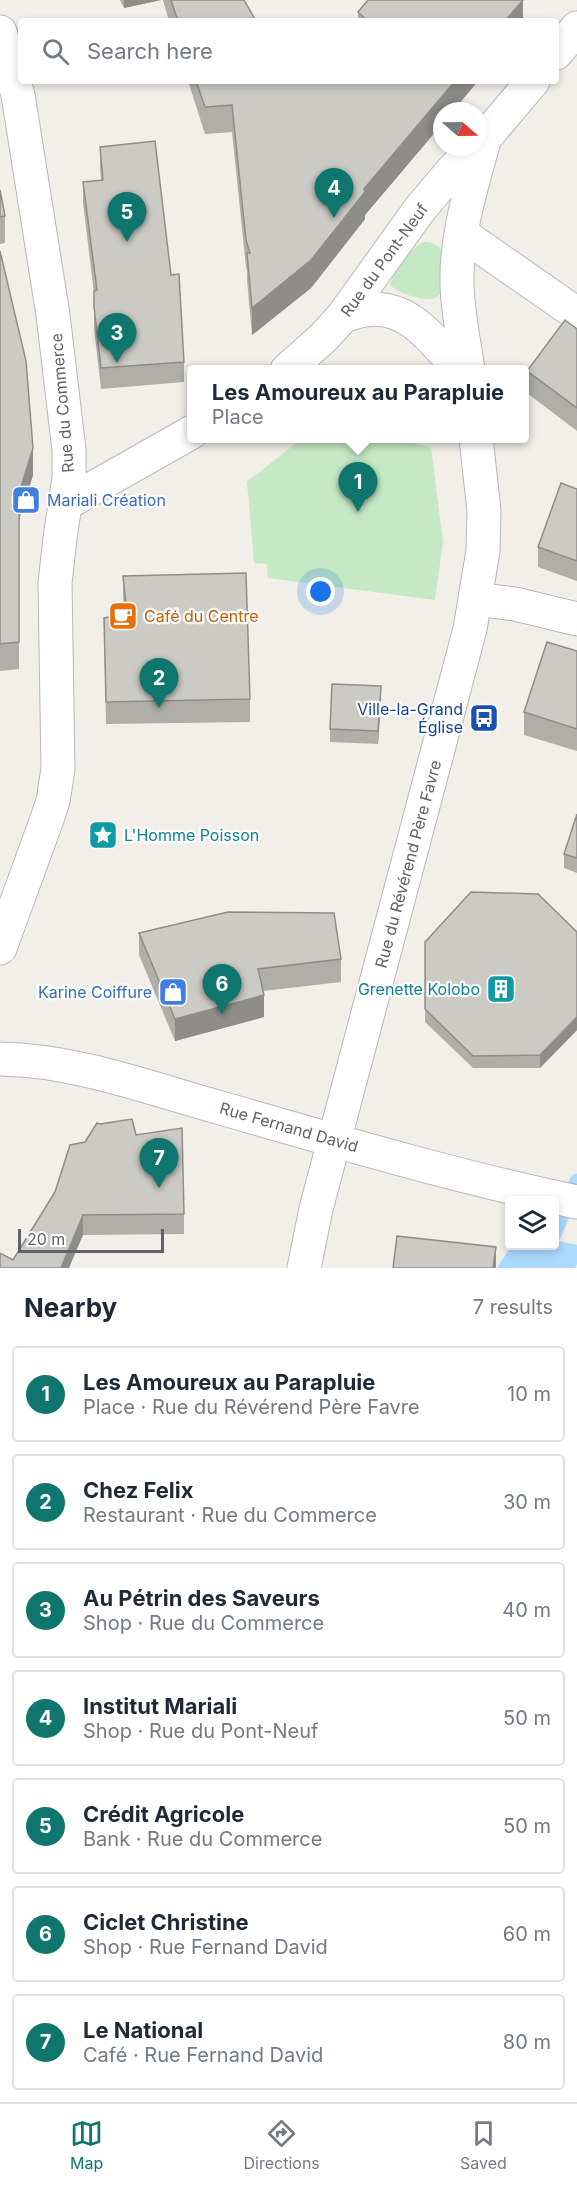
<!DOCTYPE html>
<meta charset="utf-8">
<style>
body{margin:0;font-family:Inter,sans-serif;background:#f2f2f3;color:#1f2937}
.controls{position:absolute;right:18px;bottom:18px;display:grid;overflow:hidden;border-radius:6px;box-shadow:0 3px 9px #0003}
.controls button{width:54px;height:54px;display:grid;place-items:center;padding:0;border:0;border-bottom:2px solid #e0e1e3;background:#fff;color:#1f2937;font:30px sans-serif}
.compass{position:absolute;left:433px;top:102px;width:54px;height:54px;border-radius:50%;background:#fff;box-shadow:0 3px 9px #0003;rotate:110deg}
.scale{position:absolute;left:18px;bottom:15px;width:146px;box-sizing:border-box;padding-left:6px;border:3px solid #5f6368;border-top:0;font-size:16px;line-height:21px;white-space:nowrap;color:#5f6368;-webkit-text-stroke:4px #fff;paint-order:stroke}
.you{position:absolute;left:321px;top:592px;width:21px;height:21px;margin:-15px;border:4px solid #fff;border-radius:50%;background:#1a73e8;box-shadow:0 0 0 9px #1a73e833}
.badge{display:grid;place-items:center;width:39px;height:39px;border-radius:50%;background:#0f766e;color:#fff;font-size:20px;font-weight:700}
.pin{position:absolute;translate:-50% -50px;filter:drop-shadow(0 2px 3px #0008)}
.pin::after{content:'';position:absolute;top:32px;width:21px;height:18px;background:inherit;clip-path:polygon(0 0,100% 0,50% 100%)}
.popup{position:absolute;left:187px;top:365px;width:342px;height:78px;box-sizing:border-box;display:grid;place-content:center;border-radius:6px;background:#fff;filter:drop-shadow(0 2px 4px #0005);font-size:20px;white-space:nowrap;color:#747a83}
.popup b{font-size:22px;color:#1f2937}
.popup::after{content:'';position:absolute;left:50%;top:100%;margin-left:-12px;border:12px solid transparent;border-top-color:#fff}
.list{margin:0;padding:0;list-style:none}
h2{display:flex;justify-content:space-between;align-items:center;height:78px;margin:0;padding:0 24px;font-size:26px}
h2 small{font-size:20px;font-weight:400;color:#747a83}
.list li{display:grid;grid-template-columns:39px 1fr auto;gap:18px;align-items:center;box-sizing:border-box;height:96px;margin:0 12px 12px;padding:0 12px;border:2px solid #e0e1e3;border-radius:6px}
.list b{display:block;font-size:22px;white-space:nowrap}
.list p{margin:0;font-size:20px;white-space:nowrap;color:#747a83}
.list em{font-size:20px;font-style:normal;color:#747a83}
.icon{flex:none;width:33px;height:33px;fill:none;stroke:currentColor;stroke-width:2;stroke-linecap:round;stroke-linejoin:round}
.map{position:relative;flex:none;width:577px;height:1268px;overflow:hidden}
.search{position:absolute;background:#fff;box-shadow:0 3px 9px #0003;left:18px;right:18px;top:18px;height:66px;display:flex;align-items:center;gap:15px;box-sizing:border-box;padding:0 21px;border-radius:6px;color:#747a83;font-size:22px}
.sheet{height:834px;background:#fff}
nav{display:flex;justify-content:space-around;align-items:center;box-sizing:border-box;height:84px;border-top:2px solid #e0e1e3;background:#fff;font-size:16px;color:#747a83}
nav a{display:grid;justify-items:center;gap:3px}
nav .on{color:#0f766e}
.map>svg:first-child{display:block}
.green{fill:#c5e8c5}
.water{fill:#aadaff}
.lines{fill:none;stroke-linecap:round;stroke-linejoin:round}
.stream{stroke:#aadaff;stroke-width:15}
.minor-casing{stroke:#b5b8bc;stroke-width:35}
.minor{stroke:#fff;stroke-width:33}
.wall{fill:#afaea9}
.shaded-wall{fill:#8f8d8a}
.building{fill:#cccac5;stroke:#8f8d8a;stroke-width:1.5}
.labels{text-anchor:middle;dominant-baseline:central;stroke-width:4.5;stroke-linejoin:round;paint-order:stroke}
.street-label{font-size:16px;fill:#5f6368;stroke:#fff}
.shop-label{font-size:16px;fill:#366cbe;stroke:#fff;text-anchor:start}
.food-label{font-size:16px;fill:#c56008;stroke:#fff;text-anchor:start}
.transit-label{font-size:16px;fill:#164399;stroke:#fff;text-anchor:end}
.culture-label{font-size:16px;fill:#0d838f;stroke:#fff;text-anchor:start}
</style>
<div class="map">
<svg width="577" height="1268" viewBox="0 0 577 1268">
<rect width="100%" height="100%" fill="#f1efe8"/>
<path class="green" d="M 424,242 C 433,242 440,245 443,254 L 442,293 L 433,299 C 420,300 400,294 390,285 C 393,271 411,248 424,242 Z
M 301,439 L 391,439 L 431,447 L 443,542 L 435,600 L 268,578 L 267,564 L 254,563 L 247,482 Z"/>
<path class="water" d="M 555,1240 L 577,1245 L 577,1264 L 575,1268 L 497,1268 L 511,1246 L 554,1246 Z"/>
<g class="lines">
<path class="stream" d="M 554,1234 L 577,1181"/>
<g class="minor-casing">
<path id="minor" d="M 0,32 L 18,95 L 53,315 L 69,450 L 69,478 L 60,538 L 55,583 L 58,769 L 53,801 L 47,819 L 0,948
M 556,53 L 577,28
M 478,146 L 533,81
M 462,234 L 577,314
M 343,316 C 350,314 358,311 365,310 C 409,303 434,342 460,370
M 287,370 L 324,337 L 343,316 L 420,209 L 452,171 L 476,147
M 468,370 C 464,341 457,310 457,282 C 456,234 472,186 484,140
M 65,504 L 192,432
M 476,599 L 515,604 L 577,619
M 0,1059 C 75,1060 149,1088 221,1108 C 339,1142 457,1177 577,1202
M 304,1268 L 316,1209 L 470,629 L 483,551 L 484,511 L 476,438"/>
</g>
<use href="#minor" class="minor"/>
</g>
<path class="wall" d="M 120,0 L 161,0 L 124,8 Z
M 163,0 L 244,0 L 256,21 L 169,21 Z
M 358,12 L 523,21 L 358,21 Z
M 188,81 L 478,81 L 453,111 L 442,111 L 442,124 L 365,215 L 365,219 L 311,288 L 252,335 L 247,280 L 247,271 L 246,267 L 232,132 L 205,134 Z
M 100,147 L 171,275 L 184,362 L 184,382 L 101,389 L 94,328 L 94,293 L 83,203 L 83,182 L 101,180 L 100,168 Z
M 0,190 L 5,216 L 5,243 L 0,244 Z
M 0,251 L 33,475 L 19,520 L 19,669 L 0,671 Z
M 577,329 L 577,431 L 527,393 L 527,371 Z
M 577,489 L 577,581 L 538,567 L 538,547 Z
M 123,576 L 250,699 L 250,722 L 106,724 L 104,618 L 125,614 L 123,599 Z
M 577,651 L 577,751 L 524,735 L 524,712 Z
M 381,699 L 378,744 L 330,742 L 330,729 Z
M 577,814 L 577,873 L 564,868 L 564,854 Z
M 577,932 L 577,1030 L 540,1068 L 473,1068 L 425,1022 L 425,942 Z
M 139,933 L 341,959 L 341,982 L 263,991 L 264,1017 L 175,1041 L 139,955 Z
M 100,1124 L 136,1135 L 184,1214 L 184,1234 L 83,1235 L 13,1260 L 85,1142 Z"/>
<path class="shaded-wall" d="M 124,0 L 161,0 L 124,8 Z
M 523,0 L 523,21 L 505,21 Z
M 455,81 L 478,81 L 453,111 L 442,111 L 442,124 L 365,215 L 365,219 L 311,288 L 252,335 L 252,308 L 364,189 Z
M 33,448 L 33,475 L 19,520 L 19,493 Z
M 381,686 L 381,699 L 378,744 L 378,731 Z
M 264,995 L 264,1017 L 175,1041 L 175,1019 Z
M 577,1017 L 577,1030 L 540,1068 L 540,1055 Z
M 83,1215 L 83,1235 L 69,1268 L 61,1268 Z
M 496,1247 L 496,1268 L 493,1268 Z"/>
<path class="building" d="M 171,0 L 244,0 L 256,21 L 178,21 Z
M 368,0 L 523,0 L 505,21 L 368,21 L 358,12 Z
M 196,81 L 455,81 L 364,189 L 365,192 L 311,260 L 252,308 L 247,253 L 250,253 L 246,240 L 232,105 L 205,107 Z
M 155,141 L 171,275 L 179,274 L 184,362 L 101,368 L 94,307 L 94,291 L 97,290 L 83,182 L 103,180 L 100,147 Z
M 0,190 L 5,216 L 0,217 Z
M 0,251 L 26,361 L 33,448 L 19,493 L 19,642 L 0,644 Z
M 565,320 L 577,329 L 577,408 L 527,371 Z
M 561,483 L 577,489 L 577,561 L 538,547 Z
M 246,573 L 250,699 L 106,702 L 104,618 L 127,614 L 123,576 Z
M 547,642 L 577,651 L 577,729 L 524,712 Z
M 332,684 L 381,686 L 378,731 L 330,729 Z
M 577,814 L 577,858 L 564,854 Z
M 471,892 L 538,894 L 577,932 L 577,1017 L 540,1055 L 473,1056 L 425,1009 L 425,942 Z
M 228,912 L 334,913 L 341,959 L 258,969 L 264,995 L 175,1019 L 139,933 Z
M 132,1119 L 136,1135 L 182,1128 L 184,1214 L 83,1215 L 61,1268 L 0,1268 L 0,1253 L 13,1260 L 55,1192 L 70,1145 L 85,1142 L 97,1123 L 100,1124 Z
M 397,1236 L 496,1247 L 493,1268 L 393,1268 Z"/>
<defs>
<g id="shop-square" transform="scale(1.5)"><rect x="-9" y="-9" width="18" height="18" rx="4" fill="#3f7fe0" stroke="#fff"/><path d="M-5-2.5h2.3a2.7 3.5 0 0 1 5.4 0H5L5.5 6h-11ZM-1.5-2.5h3a1.5 2.3 0 0 0-3 0Z" fill="#fff"/></g>
<g id="cafe-square" transform="scale(1.5)"><rect x="-9" y="-9" width="18" height="18" rx="4" fill="#e8710a" stroke="#fff"/><path d="M-5.5-4.5H6V0H3Q3 3.5 0 3.5H-2.5Q-5.5 3.5-5.5 0ZM3-3.2v2h1.7v-2ZM-6 4.5H4V6H-6Z" fill="#fff"/></g>
<g id="bus-square" transform="scale(1.5)"><rect x="-9" y="-9" width="18" height="18" rx="4" fill="#1a4fb4" stroke="#fff"/><path d="M-5-6H5V4H4V6H2V4H-2V6H-4V4H-5ZM-3.5-4V0h7V-4ZM-3.5 1.2v1.5H-2V1.2ZM2 1.2v1.5H3.5V1.2Z" fill="#fff"/></g>
<g id="sight-square" transform="scale(1.5)"><rect x="-9" y="-9" width="18" height="18" rx="4" fill="#0f9aa8" stroke="#fff"/><path d="M0-6L1.8-2.2L6-1.7L2.9 1.2L3.7 5.4L0 3.3L-3.7 5.4L-2.9 1.2L-6-1.7L-1.8-2.2Z" fill="#fff"/></g>
<g id="building-square" transform="scale(1.5)"><rect x="-9" y="-9" width="18" height="18" rx="4" fill="#0f9aa8" stroke="#fff"/><path d="M-4-6H4V6H1V3H-1V6H-4ZM-2.5-4.3h1.7v1.8h-1.7ZM.8-4.3h1.7v1.8H.8ZM-2.5-1h1.7V.8h-1.7ZM.8-1h1.7V.8H.8Z" fill="#fff"/></g>
</defs>
<g fill-rule="evenodd">
<use href="#shop-square" x="26" y="500"/>
<use href="#cafe-square" x="123" y="616"/>
<use href="#bus-square" x="484" y="718"/>
<use href="#sight-square" x="103" y="835"/>
<use href="#building-square" x="501" y="989"/>
<use href="#shop-square" x="173" y="992"/>
</g>
<g class="labels">
<g class="street-label">
<text transform="translate(384 260) rotate(-54)">Rue du Pont-Neuf</text>
<text transform="translate(62 403) rotate(-95)">Rue du Commerce</text>
<text transform="translate(408 864) rotate(-75)">Rue du Révérend Père Favre</text>
<text transform="translate(289 1127) rotate(16)">Rue Fernand David</text>
</g>
<g class="shop-label">
<text x="47" y="500">Mariali Création</text>
<text x="152" y="992" text-anchor="end">Karine Coiffure</text>
</g>
<g class="food-label">
<text x="144" y="616">Café du Centre</text>
</g>
<g class="transit-label">
<text x="463" y="709">Ville-la-Grand<tspan x="463" dy="18">Église</tspan></text>
</g>
<g class="culture-label">
<text x="124" y="835">L'Homme Poisson</text>
<text x="480" y="989" text-anchor="end">Grenette Kolobo</text>
</g>
</g>
</svg>
<div class="controls">
<button><svg class="icon" aria-label="layers" viewBox="0 0 24 24"><path d="M12 4l9 5-9 5-9-5zM3 14l9 5 9-5"/></svg></button>
</div>
<svg class="compass" viewBox="-18 -18 36 36"><path d="M0-13l5 13h-10z" fill="#e53935"/><path d="M0 13l5-13h-10z" fill="#747a83"/></svg>
<div class="scale">20 m</div>
<div class="you"></div>
<div class="pin badge" style="left:358px;top:512px">1</div>
<div class="popup"><b>Les Amoureux au Parapluie</b>Place</div>
<div class="pin badge" style="left:159px;top:708px">2</div>
<div class="pin badge" style="left:117px;top:363px">3</div>
<div class="pin badge" style="left:334px;top:218px">4</div>
<div class="pin badge" style="left:127px;top:242px">5</div>
<div class="pin badge" style="left:222px;top:1014px">6</div>
<div class="pin badge" style="left:159px;top:1188px">7</div>
<div class="search"><svg class="icon" aria-label="search" viewBox="0 0 24 24"><circle cx="10" cy="10" r="6"/><path d="M15 15l6 6"/></svg>Search here</div>
</div>
<section class="sheet">
<h2>Nearby<small>7 results</small></h2>
<ul class="list">
<li><span class="badge">1</span><div><b>Les Amoureux au Parapluie</b><p>Place · Rue du Révérend Père Favre</p></div><em>10 m</em></li>
<li><span class="badge">2</span><div><b>Chez Felix</b><p>Restaurant · Rue du Commerce</p></div><em>30 m</em></li>
<li><span class="badge">3</span><div><b>Au Pétrin des Saveurs</b><p>Shop · Rue du Commerce</p></div><em>40 m</em></li>
<li><span class="badge">4</span><div><b>Institut Mariali</b><p>Shop · Rue du Pont-Neuf</p></div><em>50 m</em></li>
<li><span class="badge">5</span><div><b>Crédit Agricole</b><p>Bank · Rue du Commerce</p></div><em>50 m</em></li>
<li><span class="badge">6</span><div><b>Ciclet Christine</b><p>Shop · Rue Fernand David</p></div><em>60 m</em></li>
<li><span class="badge">7</span><div><b>Le National</b><p>Café · Rue Fernand David</p></div><em>80 m</em></li>
</ul>
</section>
<nav>
<a class="on"><svg class="icon" aria-label="map" viewBox="0 0 24 24"><path d="M3 6l6-2 6 2 6-2v14l-6 2-6-2-6 2zM9 4v14M15 6v14"/></svg>Map</a>
<a><svg class="icon" aria-label="directions" viewBox="0 0 24 24"><path d="M12 3l9 9-9 9-9-9zM9 14v-3h6M13 9l2 2-2 2"/></svg>Directions</a>
<a><svg class="icon" aria-label="saved" viewBox="0 0 24 24"><path d="M7 4h10v16l-5-4-5 4z"/></svg>Saved</a>
</nav>
